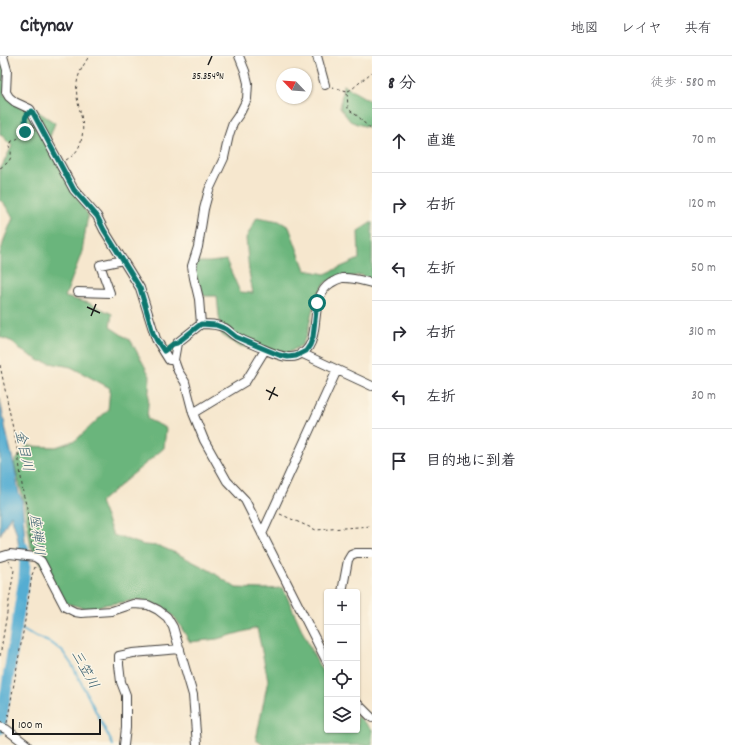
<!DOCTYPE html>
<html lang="ja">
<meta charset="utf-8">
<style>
body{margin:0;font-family:Dekko,"Klee One",sans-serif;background:#f2f2f3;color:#2b2b33}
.controls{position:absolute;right:12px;bottom:12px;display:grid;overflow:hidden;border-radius:4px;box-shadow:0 1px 3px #0004}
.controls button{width:36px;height:36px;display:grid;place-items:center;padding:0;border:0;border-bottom:1px solid #e1e1e2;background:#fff;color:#2b2b33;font:20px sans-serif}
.compass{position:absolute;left:276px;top:12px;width:36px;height:36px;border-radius:50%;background:#fff;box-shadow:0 1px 3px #0004;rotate:295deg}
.scale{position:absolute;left:12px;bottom:10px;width:89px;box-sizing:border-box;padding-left:4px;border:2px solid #1c1c1c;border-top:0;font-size:11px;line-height:14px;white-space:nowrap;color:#1c1c1c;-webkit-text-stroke:3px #fcf5e5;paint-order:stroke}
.stop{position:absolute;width:12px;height:12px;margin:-9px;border:3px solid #0f766e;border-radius:50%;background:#fff}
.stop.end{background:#0f766e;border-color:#fff;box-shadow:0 1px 4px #0008}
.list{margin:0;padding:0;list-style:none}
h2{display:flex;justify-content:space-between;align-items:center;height:52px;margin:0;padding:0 16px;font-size:17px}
h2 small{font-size:13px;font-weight:400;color:#7c7c81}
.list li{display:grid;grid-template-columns:26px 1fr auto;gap:12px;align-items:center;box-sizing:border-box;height:64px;padding:0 16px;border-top:1px solid #e1e1e2}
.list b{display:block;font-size:15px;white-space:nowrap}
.list em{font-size:13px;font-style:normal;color:#7c7c81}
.icon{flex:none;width:22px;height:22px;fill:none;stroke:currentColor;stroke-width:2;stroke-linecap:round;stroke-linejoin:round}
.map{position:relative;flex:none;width:372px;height:689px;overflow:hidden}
header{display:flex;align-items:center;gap:24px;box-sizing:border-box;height:56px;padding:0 20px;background:#fff;border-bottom:1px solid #e1e1e2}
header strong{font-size:19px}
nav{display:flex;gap:22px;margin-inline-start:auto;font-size:14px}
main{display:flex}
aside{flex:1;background:#fff}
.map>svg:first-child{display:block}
.forest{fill:#6bb57c;stroke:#44684c}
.water{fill:#55add2;stroke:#386477}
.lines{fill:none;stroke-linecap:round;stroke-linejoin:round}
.stream{stroke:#55add2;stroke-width:2}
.river{stroke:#55add2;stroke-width:11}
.minor-casing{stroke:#3d3a37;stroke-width:10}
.path{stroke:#3d3a37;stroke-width:1;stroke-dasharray:3 3;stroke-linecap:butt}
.minor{stroke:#fff;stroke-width:8}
.route{stroke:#0f766e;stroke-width:5}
.ticks{fill:none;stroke:#1c1c1c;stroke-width:1.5}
.labels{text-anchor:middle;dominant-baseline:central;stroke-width:3;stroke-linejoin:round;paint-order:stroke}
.water-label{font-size:14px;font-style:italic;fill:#365d6e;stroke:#fcf5e5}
.ticks-label{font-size:10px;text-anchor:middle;fill:#1c1c1c;stroke:#fcf5e5;stroke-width:3;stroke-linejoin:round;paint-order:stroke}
</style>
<header>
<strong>Citynav</strong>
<nav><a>地図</a><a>レイヤ</a><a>共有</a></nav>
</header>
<main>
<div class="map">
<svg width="372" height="689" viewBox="0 0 372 689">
<rect width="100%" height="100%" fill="#fcf5e5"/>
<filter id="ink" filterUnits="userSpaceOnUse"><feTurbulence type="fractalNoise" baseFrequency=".025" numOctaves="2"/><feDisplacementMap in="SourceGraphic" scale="8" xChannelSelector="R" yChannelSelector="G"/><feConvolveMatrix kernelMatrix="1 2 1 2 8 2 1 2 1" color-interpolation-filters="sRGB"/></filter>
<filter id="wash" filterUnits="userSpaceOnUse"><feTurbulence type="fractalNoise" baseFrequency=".012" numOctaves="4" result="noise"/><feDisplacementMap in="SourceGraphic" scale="16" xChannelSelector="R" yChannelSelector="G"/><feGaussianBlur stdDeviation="0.9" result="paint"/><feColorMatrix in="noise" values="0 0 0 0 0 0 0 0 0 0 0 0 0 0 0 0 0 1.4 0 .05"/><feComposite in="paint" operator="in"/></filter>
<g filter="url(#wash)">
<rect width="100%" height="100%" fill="#f6e7ce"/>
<path class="forest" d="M 0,0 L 3,0 L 11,14 L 4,39 L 21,44 L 55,67 L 47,89 L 88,159 L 82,196 L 65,241 L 89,247 L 112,258 L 110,271 L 131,285 L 150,320 L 147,363 L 166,372 L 164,392 L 100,446 L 113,479 L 144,489 L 159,490 L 178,498 L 211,515 L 236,532 L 262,533 L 283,532 L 311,594 L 327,625 L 327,674 L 357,674 L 357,659 L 372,674 L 372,689 L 263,689 L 256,684 L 268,624 L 257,572 L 217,583 L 190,586 L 176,563 L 163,551 L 138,544 L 102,549 L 90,554 L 66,547 L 31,491 L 24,446 L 14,407 L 27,390 L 56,391 L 76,384 L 108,354 L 110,332 L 71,311 L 40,305 L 19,293 L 13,286 L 0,281 L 0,198 L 5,181 L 13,162 L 5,149 L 0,144 L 0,112 L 2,110 L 12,90 L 0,78 Z
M 343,29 L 372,46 L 372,72 L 357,68 L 350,65 L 340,52 Z
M 257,161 L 279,165 L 289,171 L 305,214 L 325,218 L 359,203 L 358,175 L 372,166 L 372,224 L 360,219 L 326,226 L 316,240 L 307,278 L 302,289 L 288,297 L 239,290 L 222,279 L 219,260 L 217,240 L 204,240 L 193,216 L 196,206 L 210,206 L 226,204 L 240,236 L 253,237 L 249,216 L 246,182 Z"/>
<path class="water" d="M 0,343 L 6,375 L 15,413 L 19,437 L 22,443 L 25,484 L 24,525 L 17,479 L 11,459 L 0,479 Z"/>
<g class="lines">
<path class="stream" d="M 16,570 L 28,577 L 53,588 L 63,596 L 72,609 L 113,689"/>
<path class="river" d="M 0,673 L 24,523 L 25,507 L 23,491"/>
</g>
</g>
<g filter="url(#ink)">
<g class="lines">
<g class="minor-casing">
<path id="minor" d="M 3,0 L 7,14 L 6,36 L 9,41 L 15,46 L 30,53 L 74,134 L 97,160 L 104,174 L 140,232 L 156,283 L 169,304 L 174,304
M 317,0 L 325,29
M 78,236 L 110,237 L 100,209 L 123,204
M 201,268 L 199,243 L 194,222 L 192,210 L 198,191 L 204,153 L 209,134 L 224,102 L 229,79 L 233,67 L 240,57 L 247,43 L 248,27 L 245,15 L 239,0
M 301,297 L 372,330
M 193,357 L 246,325 L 265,294
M 262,478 L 337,314
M 0,501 L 10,498 L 35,501 L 41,505 L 65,551 L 75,556 L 81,557 L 112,555 L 133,548 L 148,549 L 158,554 L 167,561 L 173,571 L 193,639 L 197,689
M 342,536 L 348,504 L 351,499 L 356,497 L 372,497
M 327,606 L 245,444 L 227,425 L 204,384 L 193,357 L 185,326 L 178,315 L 174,304 L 177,287 L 201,268 C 209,268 217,268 225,272 C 229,274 232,279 237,281 C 244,285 252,288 259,291 C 266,294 272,297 279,299 C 284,301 292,302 297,300 C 326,290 305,243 331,227 C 334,225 338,223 342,222 C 352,221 363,225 372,227
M 357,647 L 372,662
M 0,671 L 6,673 L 27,689
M 124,689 L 126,672 L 126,639 L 121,626 L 119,609 L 119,600 L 133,597 L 180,593"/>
</g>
<path class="path" d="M 332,31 L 347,35 L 348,53 L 359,61 L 367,70 L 372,74
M 348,35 L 352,33 L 372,16
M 66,104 C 69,102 73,100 75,97 C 82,89 84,75 82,64 C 79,49 74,38 78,22 C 80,14 85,7 89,0
M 0,112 C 5,109 11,105 11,99 C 12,92 8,92 12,85 C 19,82 27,79 26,71 C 26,66 24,65 26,60
M 0,309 L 18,397 L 23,437 L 27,452 L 29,475 L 31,485 L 35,495
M 280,458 L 316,474 L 372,470
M 0,600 L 14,514 L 9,505
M 7,667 L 24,571 L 32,519 L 35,511"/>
<use href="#minor" class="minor"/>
</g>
</g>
<g class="lines" filter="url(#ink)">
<path class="route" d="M 25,76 C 28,66 20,62 32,55 L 74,134 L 97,160 L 104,174 L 140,232 L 153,277 L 156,283 L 164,295 L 173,288 L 177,287 L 201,268 L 216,269 L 226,273 L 236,281 L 279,299 L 288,301 L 296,300 L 306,295 L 310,289 L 313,281 L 317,247"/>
</g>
<path class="ticks" d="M 208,9 L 212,0M 87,251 L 100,257M 91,260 L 96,248M 266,334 L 278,340M 269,344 L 275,331"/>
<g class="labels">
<g class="water-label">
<text transform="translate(23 395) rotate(78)">金目川</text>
<text transform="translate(36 479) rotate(83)">座禅川</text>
<text transform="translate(84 614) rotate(61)">三笠川</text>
</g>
</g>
<g class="ticks-label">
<text x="208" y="23">35.354°N</text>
</g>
</svg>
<div class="controls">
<button>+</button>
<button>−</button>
<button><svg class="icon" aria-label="locate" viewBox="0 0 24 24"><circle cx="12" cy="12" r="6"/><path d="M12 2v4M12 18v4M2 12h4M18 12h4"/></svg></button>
<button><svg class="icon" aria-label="layers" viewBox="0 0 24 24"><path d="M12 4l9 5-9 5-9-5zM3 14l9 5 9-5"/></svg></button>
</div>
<svg class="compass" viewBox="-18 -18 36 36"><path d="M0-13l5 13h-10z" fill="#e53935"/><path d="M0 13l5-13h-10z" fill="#7c7c81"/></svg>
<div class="scale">100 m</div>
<div class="stop" style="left:317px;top:247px"></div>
<div class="stop end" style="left:25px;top:76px"></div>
</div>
<aside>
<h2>8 分<small>徒歩 · 580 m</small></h2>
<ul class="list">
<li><svg class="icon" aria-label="ahead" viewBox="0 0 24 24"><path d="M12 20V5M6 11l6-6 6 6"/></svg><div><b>直進</b></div><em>70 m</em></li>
<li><svg class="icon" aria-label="right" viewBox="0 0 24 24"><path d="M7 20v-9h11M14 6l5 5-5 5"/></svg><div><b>右折</b></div><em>120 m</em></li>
<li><svg class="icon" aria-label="left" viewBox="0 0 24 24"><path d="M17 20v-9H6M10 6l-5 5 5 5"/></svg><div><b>左折</b></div><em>50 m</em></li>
<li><svg class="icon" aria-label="right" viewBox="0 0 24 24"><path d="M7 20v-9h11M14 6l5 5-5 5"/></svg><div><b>右折</b></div><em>310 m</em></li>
<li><svg class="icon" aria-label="left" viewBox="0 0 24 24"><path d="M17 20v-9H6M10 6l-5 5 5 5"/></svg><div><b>左折</b></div><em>30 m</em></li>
<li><svg class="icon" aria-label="arrive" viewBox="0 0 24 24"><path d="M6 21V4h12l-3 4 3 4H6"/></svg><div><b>目的地に到着</b></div></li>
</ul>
</aside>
</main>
